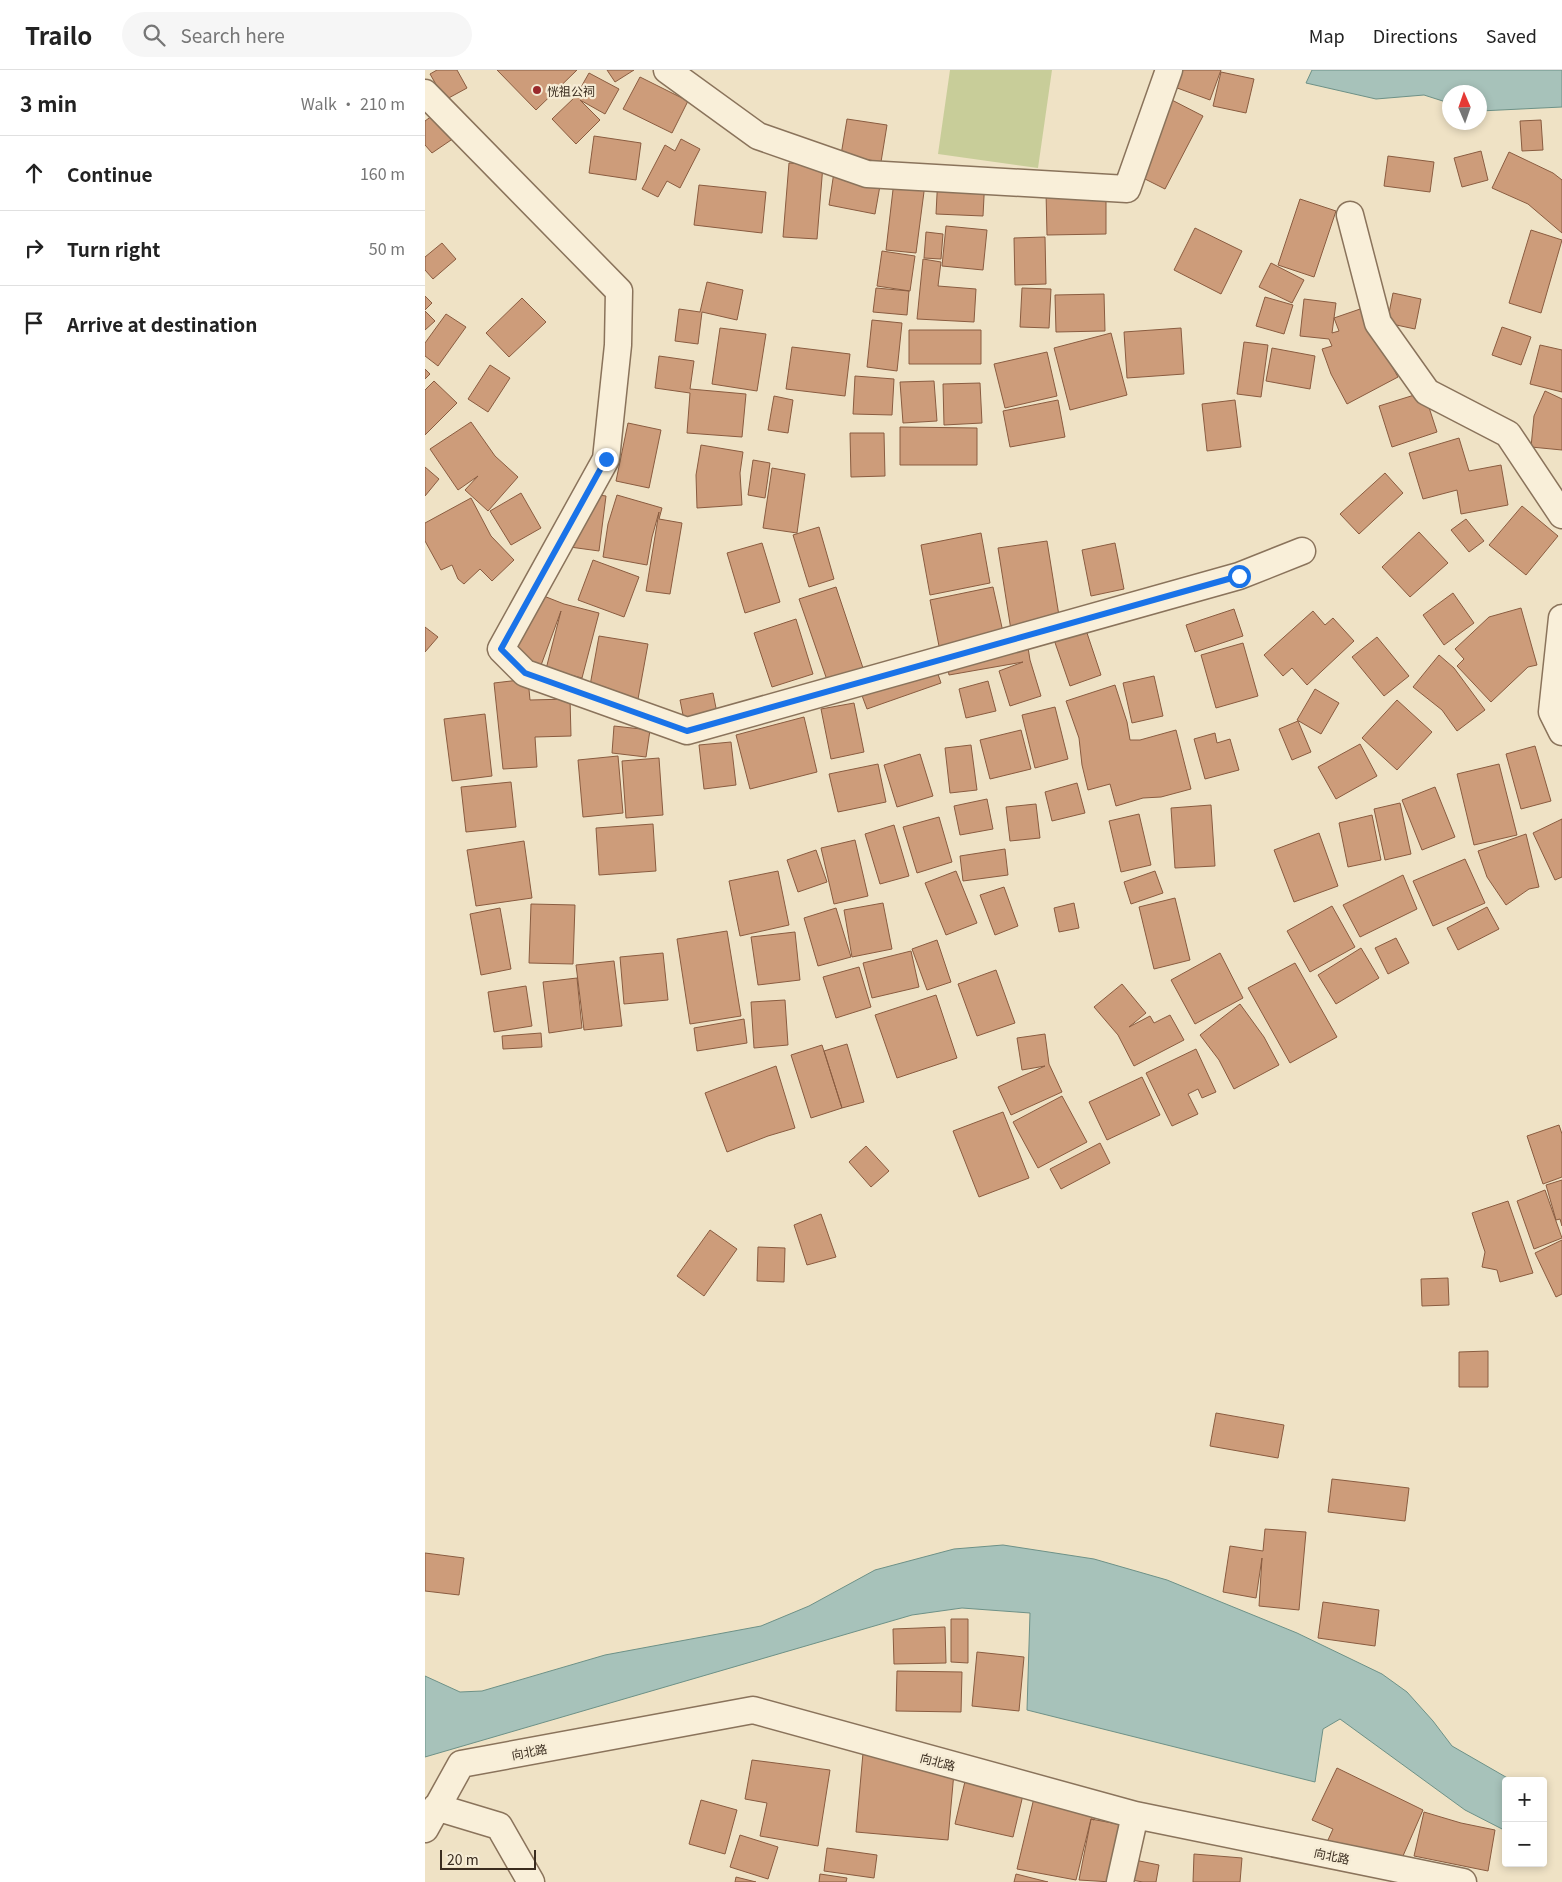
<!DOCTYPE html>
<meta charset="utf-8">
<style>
body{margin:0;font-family:Georgia,"Noto Sans SC",serif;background:#f6f6f6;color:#222}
.controls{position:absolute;right:15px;bottom:15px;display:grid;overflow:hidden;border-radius:5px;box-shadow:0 2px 8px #0003}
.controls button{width:45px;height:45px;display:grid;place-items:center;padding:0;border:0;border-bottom:1px solid #e0e0e0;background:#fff;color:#222;font:25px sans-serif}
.compass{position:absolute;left:1017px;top:15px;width:45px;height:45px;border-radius:50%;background:#fff;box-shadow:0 2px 8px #0003;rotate:358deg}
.scale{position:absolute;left:15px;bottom:12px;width:96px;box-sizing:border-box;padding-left:5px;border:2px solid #3a2c1f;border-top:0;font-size:14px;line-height:18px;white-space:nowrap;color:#3a2c1f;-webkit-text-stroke:4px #f6ecd5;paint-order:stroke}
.stop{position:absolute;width:15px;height:15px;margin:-11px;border:4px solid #1a73e8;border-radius:50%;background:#fff}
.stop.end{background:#1a73e8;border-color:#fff;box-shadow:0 1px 5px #0008}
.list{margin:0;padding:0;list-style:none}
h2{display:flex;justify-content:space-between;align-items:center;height:65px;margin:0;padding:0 20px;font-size:21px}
h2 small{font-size:16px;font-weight:400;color:#767676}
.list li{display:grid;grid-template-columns:32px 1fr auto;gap:15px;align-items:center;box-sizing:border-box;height:75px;padding:0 20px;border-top:1px solid #e0e0e0}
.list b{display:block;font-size:19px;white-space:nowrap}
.list em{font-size:16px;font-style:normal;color:#767676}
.icon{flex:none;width:28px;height:28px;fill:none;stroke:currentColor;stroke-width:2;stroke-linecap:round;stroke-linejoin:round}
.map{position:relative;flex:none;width:1137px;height:1812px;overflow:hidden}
header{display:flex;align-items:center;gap:30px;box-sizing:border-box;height:70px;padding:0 25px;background:#fff;border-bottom:1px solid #e0e0e0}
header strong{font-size:24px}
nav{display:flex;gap:28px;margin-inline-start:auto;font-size:18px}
.search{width:350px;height:45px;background:#f6f6f6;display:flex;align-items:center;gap:12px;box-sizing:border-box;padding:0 18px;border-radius:28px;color:#767676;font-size:19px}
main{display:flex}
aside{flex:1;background:#fff}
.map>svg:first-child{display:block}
.green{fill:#c8cd99}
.water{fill:#a7c2ba;stroke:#6d9187}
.building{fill:#cd9c7a;stroke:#8a5c40}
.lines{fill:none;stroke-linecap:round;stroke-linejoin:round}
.street-casing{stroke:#8a735b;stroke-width:29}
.street{stroke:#f9efd9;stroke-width:26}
.route{stroke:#1a73e8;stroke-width:6}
.poi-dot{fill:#9a2a2c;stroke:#f6ecd5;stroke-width:2}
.labels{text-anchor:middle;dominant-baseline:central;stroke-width:4.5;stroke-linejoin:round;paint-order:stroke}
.poi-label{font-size:12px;fill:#3a2c1f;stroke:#f6ecd5;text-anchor:start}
.street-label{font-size:12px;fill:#3a2c1f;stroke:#f6ecd5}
</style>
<header>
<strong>Trailo</strong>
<div class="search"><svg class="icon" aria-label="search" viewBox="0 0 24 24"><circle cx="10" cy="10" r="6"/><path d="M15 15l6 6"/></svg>Search here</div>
<nav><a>Map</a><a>Directions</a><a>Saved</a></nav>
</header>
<main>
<aside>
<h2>3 min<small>Walk · 210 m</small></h2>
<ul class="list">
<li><svg class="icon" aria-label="ahead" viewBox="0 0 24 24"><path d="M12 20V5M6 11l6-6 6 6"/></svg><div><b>Continue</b></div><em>160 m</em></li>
<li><svg class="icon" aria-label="right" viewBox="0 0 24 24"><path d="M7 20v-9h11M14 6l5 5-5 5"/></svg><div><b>Turn right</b></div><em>50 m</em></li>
<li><svg class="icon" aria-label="arrive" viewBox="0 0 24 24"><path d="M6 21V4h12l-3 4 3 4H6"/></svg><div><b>Arrive at destination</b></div></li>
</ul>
</aside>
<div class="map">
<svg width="1137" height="1812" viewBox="0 0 1137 1812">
<rect width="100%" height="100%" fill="#efe2c5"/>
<path class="green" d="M 525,0 L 627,0 L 613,98 L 513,84 Z"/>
<path class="water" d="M 887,0 L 1137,0 L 1137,37 L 1055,41 L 1054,22 L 1024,22 L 1024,33 L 999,25 L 951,29 L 881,13 Z
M 578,1475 L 669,1489 L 742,1510 L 872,1563 L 957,1604 L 982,1622 L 1008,1651 L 1027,1676 L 1086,1710 L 1081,1711 L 1081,1761 L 1040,1740 L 915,1649 L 898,1659 L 890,1712 L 602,1640 L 605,1543 L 537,1538 L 487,1545 L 0,1687 L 0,1606 L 35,1622 L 57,1621 L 180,1585 L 336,1556 L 384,1536 L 450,1500 L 529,1479 Z"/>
<path class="building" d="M 12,0 L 32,0 L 42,18 L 20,30 L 5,4 Z
M 72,0 L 152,0 L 111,40 Z
M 182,0 L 209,0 L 190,12 Z
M 749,0 L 796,0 L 785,30 L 744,15 Z
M 796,2 L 829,9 L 821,43 L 788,36 Z
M 164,3 L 194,19 L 180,44 L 155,30 L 175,50 L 151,74 L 127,49 L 151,26 Z
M 215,7 L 263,31 L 247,63 L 198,39 Z
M 741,27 L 778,46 L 740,119 L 704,101 Z
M 11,43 L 29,68 L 7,83 L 0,75 L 0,51 Z
M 422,49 L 462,55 L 456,92 L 416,85 Z
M 1116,50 L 1118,80 L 1097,81 L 1095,51 Z
M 169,66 L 216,73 L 211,110 L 164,103 Z
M 256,69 L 275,79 L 255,118 L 242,111 L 233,127 L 217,119 L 240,75 L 250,81 Z
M 1056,81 L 1063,110 L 1037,117 L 1029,88 Z
M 1084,82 L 1128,103 L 1137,110 L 1137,163 L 1103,134 L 1067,118 Z
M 963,86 L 1009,92 L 1005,122 L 959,116 Z
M 364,93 L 398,95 L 392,169 L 358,167 Z
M 409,102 L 456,110 L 450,144 L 404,135 Z
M 513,105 L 560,107 L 558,146 L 511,144 Z
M 469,111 L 500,114 L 491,183 L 461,180 Z
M 274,115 L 341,122 L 337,163 L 269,155 Z
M 681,121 L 681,164 L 622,165 L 621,122 Z
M 875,129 L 911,141 L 889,207 L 853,195 Z
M 521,156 L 562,160 L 558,200 L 517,196 Z
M 770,158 L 817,181 L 796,224 L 749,200 Z
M 1106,160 L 1137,170 L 1116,243 L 1084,233 Z
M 501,162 L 518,164 L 516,189 L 499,188 Z
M 620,167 L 621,214 L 590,215 L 589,168 Z
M 17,173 L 31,189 L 8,209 L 0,200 L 0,187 Z
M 457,181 L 490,186 L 485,221 L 452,216 Z
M 498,189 L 516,192 L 513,216 L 551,219 L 549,252 L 492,249 Z
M 846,193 L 879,210 L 867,233 L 834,217 Z
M 282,212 L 318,220 L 312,250 L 277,242 L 273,274 L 250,271 L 254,239 L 275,242 Z
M 451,218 L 484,221 L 482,245 L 448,242 Z
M 597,218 L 626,219 L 624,258 L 595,257 Z
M 968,223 L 996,229 L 990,259 L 962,253 Z
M 679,224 L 680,261 L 631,262 L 630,225 Z
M 0,226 L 7,233 L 0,240 Z
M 840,227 L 868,235 L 859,264 L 831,256 Z
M 97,228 L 121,252 L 84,287 L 61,263 Z
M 879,229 L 911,233 L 907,263 L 914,261 L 909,248 L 941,237 L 953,271 L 973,307 L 922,334 L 906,304 L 897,279 L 907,276 L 904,269 L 875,266 Z
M 0,241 L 10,251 L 0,260 Z
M 21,244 L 41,257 L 13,296 L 0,286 L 0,273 Z
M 447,250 L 477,253 L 472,301 L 442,297 Z
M 1077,257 L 1106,267 L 1096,295 L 1067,285 Z
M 295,258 L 341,264 L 332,321 L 287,314 Z
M 756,258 L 759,304 L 702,308 L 699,262 Z
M 484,260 L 556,260 L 556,294 L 484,294 Z
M 686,263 L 702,325 L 645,340 L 629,278 Z
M 819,272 L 843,275 L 836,327 L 812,324 Z
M 1115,275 L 1137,280 L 1137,322 L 1105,314 Z
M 367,277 L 425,284 L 420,326 L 361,319 Z
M 847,278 L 890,286 L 885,319 L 841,311 Z
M 622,282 L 632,326 L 580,338 L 569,294 Z
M 234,286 L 269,291 L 265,319 L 321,324 L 317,367 L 262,363 L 265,323 L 230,318 Z
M 65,295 L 85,308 L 63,342 L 43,329 Z
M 0,299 L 5,304 L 0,309 Z
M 430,306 L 469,309 L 467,345 L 428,344 Z
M 9,311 L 32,333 L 0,365 L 0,320 Z
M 509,311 L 512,351 L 478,353 L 475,312 Z
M 555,313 L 557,353 L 519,355 L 518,314 Z
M 1120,321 L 1137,329 L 1137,380 L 1106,377 L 1109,346 Z
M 999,322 L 1012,362 L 967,377 L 954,336 Z
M 349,326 L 368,330 L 363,363 L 343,360 Z
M 633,330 L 640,367 L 585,377 L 578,341 Z
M 810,330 L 816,377 L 782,381 L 777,334 Z
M 46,352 L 70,386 L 93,407 L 63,441 L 40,420 L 53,406 L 33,420 L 5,379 Z
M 203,353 L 236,360 L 224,418 L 191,411 Z
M 475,357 L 552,358 L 552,395 L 475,395 Z
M 425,363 L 459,363 L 460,406 L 426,407 Z
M 1034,368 L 1044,401 L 1076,395 L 1083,435 L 1036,444 L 1032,420 L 998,429 L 984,383 Z
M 276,375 L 318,382 L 315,403 L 317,435 L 272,438 L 271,405 Z
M 328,390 L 345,393 L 340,428 L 323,425 Z
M 0,397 L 14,409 L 0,426 Z
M 347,398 L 380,404 L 372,463 L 338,458 Z
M 960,403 L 978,423 L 934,464 L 915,444 Z
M 152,422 L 181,426 L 174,481 L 145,477 Z
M 96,423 L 116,458 L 86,475 L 65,441 Z
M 192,425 L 237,438 L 234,449 L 257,453 L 245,524 L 221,521 L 234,442 L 227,467 L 222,495 L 178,487 L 183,454 Z
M 46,428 L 66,466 L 89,490 L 67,511 L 55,499 L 39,514 L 33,509 L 27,495 L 16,500 L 0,471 L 0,453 Z
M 1097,436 L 1133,466 L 1101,505 L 1064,475 Z
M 1041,449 L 1059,471 L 1044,482 L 1026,460 Z
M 394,457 L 409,509 L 384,517 L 368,465 Z
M 994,462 L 1023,493 L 985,527 L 957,497 Z
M 556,463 L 565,513 L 505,525 L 496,475 Z
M 622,471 L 635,552 L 586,560 L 573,478 Z
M 337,473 L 355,532 L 320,543 L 302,483 Z
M 690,473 L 699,519 L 666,526 L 657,480 Z
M 168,490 L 214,507 L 199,547 L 153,530 Z
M 411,517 L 438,598 L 402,610 L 374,529 Z
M 568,517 L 578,562 L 514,576 L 505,530 Z
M 101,519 L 139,534 L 174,543 L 157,608 L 121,599 L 136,541 L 115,598 L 77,583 Z
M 1028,523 L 1049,553 L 1019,575 L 998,545 Z
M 1096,538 L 1112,595 L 1103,597 L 1066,632 L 1032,596 L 1039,589 L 1030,579 L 1064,547 Z
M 809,539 L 818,566 L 770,582 L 761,555 Z
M 888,541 L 900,555 L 908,548 L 929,571 L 882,615 L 867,598 L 858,606 L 839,585 Z
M 371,549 L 388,604 L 347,617 L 329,563 Z
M 658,551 L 676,605 L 645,616 L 626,561 Z
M 0,557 L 13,567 L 0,582 Z
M 601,565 L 605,590 L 616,626 L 585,636 L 574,601 L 598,592 L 524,605 L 519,578 Z
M 174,566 L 223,574 L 213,629 L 164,621 Z
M 952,567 L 984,606 L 959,626 L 927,587 Z
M 818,573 L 833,626 L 791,638 L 776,585 Z
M 505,581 L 516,613 L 442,639 L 430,607 Z
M 1014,585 L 1029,598 L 1060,640 L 1032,661 L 1017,640 L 988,617 Z
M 729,606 L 738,646 L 707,653 L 698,613 Z
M 103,609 L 105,630 L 145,629 L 146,666 L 110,667 L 112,697 L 78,699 L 69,613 Z
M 563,611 L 571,641 L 541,648 L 534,619 Z
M 690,615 L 702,652 L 705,670 L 715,670 L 751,660 L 766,719 L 736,727 L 718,728 L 691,736 L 685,714 L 663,720 L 657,695 L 654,668 L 641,631 Z
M 890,619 L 914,633 L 896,664 L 872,650 Z
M 288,623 L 296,663 L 263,670 L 255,630 Z
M 972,630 L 1007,662 L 972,700 L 937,668 Z
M 429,633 L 439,682 L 406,689 L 396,639 Z
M 630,637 L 643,689 L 610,698 L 597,645 Z
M 60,644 L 67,706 L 27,711 L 19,649 Z
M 379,647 L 392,702 L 325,719 L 311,665 Z
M 873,651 L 886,682 L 867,690 L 854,659 Z
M 189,656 L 225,660 L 221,687 L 187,683 Z
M 596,660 L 606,699 L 565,709 L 555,670 Z
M 790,663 L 792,673 L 805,669 L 814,700 L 780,709 L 769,669 Z
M 306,672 L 311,715 L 279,719 L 274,675 Z
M 935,674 L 952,706 L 911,729 L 893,697 Z
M 546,675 L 552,720 L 525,723 L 520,678 Z
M 1110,676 L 1126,731 L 1096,739 L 1081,684 Z
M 495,684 L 508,726 L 472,737 L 459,695 Z
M 193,686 L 198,743 L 158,747 L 153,690 Z
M 234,688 L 238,745 L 201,748 L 197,691 Z
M 453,694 L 461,732 L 413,742 L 404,704 Z
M 1074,694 L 1092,765 L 1049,775 L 1032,704 Z
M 86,712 L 91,757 L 41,762 L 36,717 Z
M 652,713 L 660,743 L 627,751 L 620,722 Z
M 1010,717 L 1030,767 L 997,780 L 977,730 Z
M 562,729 L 568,759 L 535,765 L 529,736 Z
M 975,733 L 986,784 L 960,790 L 949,739 Z
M 611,734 L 615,768 L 585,771 L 581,737 Z
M 786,735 L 790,796 L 750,798 L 746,738 Z
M 714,744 L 726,795 L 696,802 L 684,751 Z
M 947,745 L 956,790 L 923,797 L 914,753 Z
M 514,747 L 527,792 L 492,803 L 478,757 Z
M 1137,749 L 1137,807 L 1130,810 L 1108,763 Z
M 228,754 L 231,801 L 174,805 L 171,758 Z
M 469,755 L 484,806 L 455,814 L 440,764 Z
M 894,763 L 913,816 L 869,832 L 849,780 Z
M 1101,764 L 1114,817 L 1104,819 L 1081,835 L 1062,807 L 1053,781 Z
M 430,770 L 443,826 L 409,834 L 396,778 Z
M 99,771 L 107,828 L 51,836 L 42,780 Z
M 580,779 L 583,805 L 538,811 L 535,786 Z
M 391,780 L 402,812 L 373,822 L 362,790 Z
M 1040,789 L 1060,833 L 1008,856 L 988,811 Z
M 353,801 L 364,855 L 315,866 L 304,811 Z
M 531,801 L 552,853 L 521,865 L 500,813 Z
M 730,801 L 738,823 L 706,834 L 699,812 Z
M 978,805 L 992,839 L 935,867 L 918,835 Z
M 579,817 L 593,856 L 570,865 L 555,825 Z
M 750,828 L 765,890 L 729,899 L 714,837 Z
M 458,833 L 467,879 L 427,887 L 419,840 Z
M 649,833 L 654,858 L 634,862 L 629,838 Z
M 106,834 L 150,835 L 148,894 L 104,893 Z
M 907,836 L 930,877 L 885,902 L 862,861 Z
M 1062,837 L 1074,859 L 1033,880 L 1022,858 Z
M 75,838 L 86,899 L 56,905 L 45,844 Z
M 411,838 L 426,887 L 393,896 L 379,848 Z
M 302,861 L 316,946 L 265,954 L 252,869 Z
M 370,862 L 375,910 L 333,915 L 326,867 Z
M 971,868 L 984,893 L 963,904 L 950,878 Z
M 512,870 L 526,912 L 502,920 L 487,879 Z
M 936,878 L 954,908 L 911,934 L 893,905 Z
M 486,881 L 494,917 L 447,928 L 438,893 Z
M 238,883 L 243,930 L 199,934 L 195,887 Z
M 795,883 L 818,928 L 770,954 L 746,910 Z
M 189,891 L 197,956 L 159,960 L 151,895 Z
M 870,893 L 912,967 L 865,993 L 823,918 Z
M 434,897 L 446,937 L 411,948 L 398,907 Z
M 571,900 L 590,953 L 552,966 L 533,914 Z
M 152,908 L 157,958 L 124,963 L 118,912 Z
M 697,914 L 721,943 L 704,957 L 725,946 L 729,953 L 745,945 L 759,970 L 709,996 L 693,965 L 669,937 Z
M 101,916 L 107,956 L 69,962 L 63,922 Z
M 511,925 L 532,988 L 472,1008 L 450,945 Z
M 360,930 L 363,975 L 329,978 L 326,932 Z
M 815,934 L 839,967 L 854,995 L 809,1019 L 794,990 L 775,965 Z
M 319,949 L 322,973 L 272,981 L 269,958 Z
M 116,963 L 117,977 L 78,979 L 77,966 Z
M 620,964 L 624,994 L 637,1022 L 586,1045 L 573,1017 L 620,996 L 597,1000 L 592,968 Z
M 422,974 L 439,1032 L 417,1038 L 399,981 Z
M 397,975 L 417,1038 L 386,1048 L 366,985 Z
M 771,979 L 791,1022 L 777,1028 L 773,1019 L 763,1024 L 773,1044 L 747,1056 L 721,1003 Z
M 351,996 L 370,1058 L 343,1066 L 302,1082 L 280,1023 Z
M 717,1007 L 735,1045 L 682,1070 L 664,1032 Z
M 637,1026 L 662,1072 L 613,1098 L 588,1052 Z
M 578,1042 L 604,1108 L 554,1127 L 528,1061 Z
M 1134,1055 L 1137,1064 L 1137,1107 L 1118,1114 L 1102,1066 Z
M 675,1073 L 685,1093 L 636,1119 L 625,1099 Z
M 441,1076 L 464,1101 L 446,1117 L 424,1092 Z
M 1137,1110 L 1137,1156 L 1135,1149 L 1131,1150 L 1121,1115 Z
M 1120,1120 L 1137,1168 L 1109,1179 L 1092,1131 Z
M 1083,1131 L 1108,1203 L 1075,1212 L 1072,1200 L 1057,1197 L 1060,1182 L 1047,1143 Z
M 396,1144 L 411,1187 L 382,1195 L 369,1155 Z
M 285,1160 L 312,1179 L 279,1226 L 252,1206 Z
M 1137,1170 L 1137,1224 L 1131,1227 L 1110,1183 Z
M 333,1177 L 360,1178 L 359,1212 L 332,1211 Z
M 1023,1208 L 1024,1235 L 997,1236 L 996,1209 Z
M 1063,1281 L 1063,1317 L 1034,1317 L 1034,1282 Z
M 791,1343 L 859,1355 L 853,1388 L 785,1376 Z
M 907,1409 L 984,1418 L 980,1451 L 903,1442 Z
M 840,1459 L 881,1462 L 874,1540 L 834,1536 L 837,1488 L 831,1528 L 798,1522 L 805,1476 L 838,1481 Z
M 0,1483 L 39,1488 L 34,1525 L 0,1521 Z
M 898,1532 L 954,1540 L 950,1576 L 893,1568 Z
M 526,1549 L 543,1549 L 543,1593 L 526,1592 Z
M 520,1557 L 521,1593 L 469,1594 L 468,1559 Z
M 552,1582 L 599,1587 L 594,1641 L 547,1636 Z
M 472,1601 L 537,1602 L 536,1642 L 471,1641 Z
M 438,1683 L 530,1691 L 523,1770 L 431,1762 Z
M 327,1690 L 405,1700 L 393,1776 L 335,1766 L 342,1733 L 320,1729 Z
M 545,1690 L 603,1704 L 588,1767 L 530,1754 Z
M 912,1698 L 998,1740 L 971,1802 L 903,1770 L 908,1759 L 887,1750 Z
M 614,1707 L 676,1722 L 669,1750 L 666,1749 L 651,1810 L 592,1799 Z
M 276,1730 L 312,1740 L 300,1784 L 264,1774 Z
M 999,1742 L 1036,1753 L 1070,1760 L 1063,1801 L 989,1786 Z
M 666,1749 L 698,1755 L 687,1812 L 654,1810 Z
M 315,1765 L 353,1777 L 343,1809 L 305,1797 Z
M 402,1778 L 452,1785 L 449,1808 L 399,1801 Z
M 769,1784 L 817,1788 L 815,1812 L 768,1812 Z
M 700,1788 L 734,1795 L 731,1812 L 718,1812 L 695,1808 Z
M 395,1804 L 422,1808 L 421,1812 L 394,1812 Z
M 591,1804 L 623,1812 L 589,1812 Z
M 311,1807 L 331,1812 L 310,1812 Z"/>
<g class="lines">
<g class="street-casing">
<path id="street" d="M 242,0 L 333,66 L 442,104 L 702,119 L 744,0
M 0,23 L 194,221 L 193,275 L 181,389 L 76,579 L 100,603 L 262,661 L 814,506 L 877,481
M 925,145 L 953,253 L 1002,322 L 1083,364 L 1137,445
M 1137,548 L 1127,642 L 1137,662
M 11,1737 L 74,1756 L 106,1812
M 0,1759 L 36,1694 L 328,1640 L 710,1745 L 1038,1812
M 695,1812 L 710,1745"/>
</g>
<use href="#street" class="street"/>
</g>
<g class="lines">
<path class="route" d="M 181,389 L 76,579 L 100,603 L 262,661 L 814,506"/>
</g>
<circle class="poi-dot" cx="112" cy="20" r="5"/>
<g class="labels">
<g class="poi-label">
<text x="122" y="20">恍祖公祠</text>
</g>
<g class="street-label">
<text transform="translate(104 1681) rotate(-11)">向北路</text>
<text transform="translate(513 1691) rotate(15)">向北路</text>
<text transform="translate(907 1785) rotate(12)">向北路</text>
</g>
</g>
</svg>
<div class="controls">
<button>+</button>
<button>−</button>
</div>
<svg class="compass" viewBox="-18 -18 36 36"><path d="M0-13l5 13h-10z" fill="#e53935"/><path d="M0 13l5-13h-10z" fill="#767676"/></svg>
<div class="scale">20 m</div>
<div class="stop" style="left:814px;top:506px"></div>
<div class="stop end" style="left:181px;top:389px"></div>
</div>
</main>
